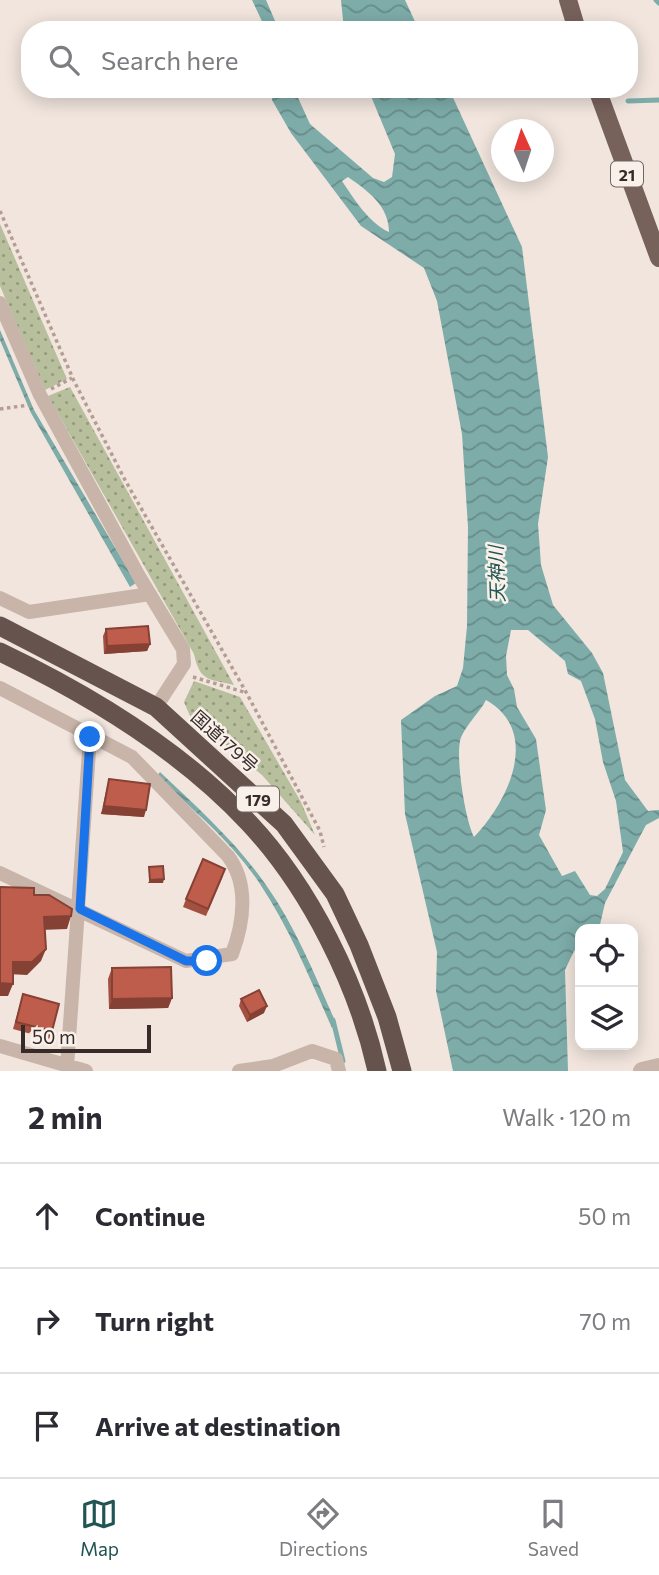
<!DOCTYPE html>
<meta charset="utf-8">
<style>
body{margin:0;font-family:Commissioner,"Noto Sans JP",sans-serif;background:#f7f7f7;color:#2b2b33}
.controls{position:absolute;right:21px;bottom:21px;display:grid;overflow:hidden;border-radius:14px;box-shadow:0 4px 18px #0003}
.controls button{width:63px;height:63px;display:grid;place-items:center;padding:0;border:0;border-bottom:2px solid #e1e1e2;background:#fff;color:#2b2b33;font:35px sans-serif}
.compass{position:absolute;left:491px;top:119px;width:63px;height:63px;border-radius:50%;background:#fff;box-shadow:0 4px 18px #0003;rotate:357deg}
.scale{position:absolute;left:21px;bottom:18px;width:130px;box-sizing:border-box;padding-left:7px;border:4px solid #362b29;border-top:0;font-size:19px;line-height:24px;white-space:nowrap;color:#362b29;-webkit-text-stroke:5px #f9f0e9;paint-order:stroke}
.stop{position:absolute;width:21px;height:21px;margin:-16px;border:5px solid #1a73e8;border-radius:50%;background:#fff}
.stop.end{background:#1a73e8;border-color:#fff;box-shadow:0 2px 7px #0008}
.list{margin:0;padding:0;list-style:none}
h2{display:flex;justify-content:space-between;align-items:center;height:91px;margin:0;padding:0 28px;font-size:30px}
h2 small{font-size:23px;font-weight:400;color:#7c7c81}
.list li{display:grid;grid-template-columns:46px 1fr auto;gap:21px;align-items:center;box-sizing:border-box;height:105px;padding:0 28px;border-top:2px solid #e1e1e2}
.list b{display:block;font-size:26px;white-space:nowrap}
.list em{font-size:23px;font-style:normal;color:#7c7c81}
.icon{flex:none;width:38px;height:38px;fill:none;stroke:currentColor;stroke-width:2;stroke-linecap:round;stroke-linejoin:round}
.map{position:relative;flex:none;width:659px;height:1071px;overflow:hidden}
.search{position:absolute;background:#fff;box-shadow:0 4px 18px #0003;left:21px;right:21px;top:21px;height:77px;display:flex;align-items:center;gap:18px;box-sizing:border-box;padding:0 24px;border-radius:28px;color:#7c7c81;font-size:26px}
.sheet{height:406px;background:#fff}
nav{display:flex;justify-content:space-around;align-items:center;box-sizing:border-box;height:98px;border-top:2px solid #e1e1e2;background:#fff;font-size:19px;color:#7c7c81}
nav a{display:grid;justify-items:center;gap:4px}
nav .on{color:#205553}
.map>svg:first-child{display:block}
.grass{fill:url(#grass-dots)}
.water{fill:url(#water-waves);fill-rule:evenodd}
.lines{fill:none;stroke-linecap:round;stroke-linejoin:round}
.stream{stroke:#7daca9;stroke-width:5}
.path{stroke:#b49e93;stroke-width:3.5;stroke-dasharray:3.5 3.5;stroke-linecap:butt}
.minor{stroke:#c8b4a9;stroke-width:14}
.tertiary{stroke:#c8b4a9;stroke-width:18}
.primary{stroke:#77615b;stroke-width:18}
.trunk{stroke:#66534e;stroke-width:19}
.wall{fill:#a45041}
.shaded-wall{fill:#864135}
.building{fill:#bf5d4c;stroke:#864135;stroke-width:2}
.route{stroke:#1a73e8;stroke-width:9}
.labels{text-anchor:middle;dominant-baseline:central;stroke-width:5;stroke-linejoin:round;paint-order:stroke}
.shield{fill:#f9f0e9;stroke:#706663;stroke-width:2}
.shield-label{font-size:16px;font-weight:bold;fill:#362b29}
.street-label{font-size:18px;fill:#362b29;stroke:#f9f0e9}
.water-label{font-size:19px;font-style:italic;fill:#205553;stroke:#f9f0e9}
</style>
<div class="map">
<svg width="659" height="1071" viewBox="0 0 659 1071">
<defs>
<pattern id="grass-dots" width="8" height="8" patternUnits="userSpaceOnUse" patternTransform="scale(1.75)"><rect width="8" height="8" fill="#b7bf9d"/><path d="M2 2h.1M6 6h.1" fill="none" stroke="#969b80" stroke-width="1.8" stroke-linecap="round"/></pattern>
<pattern id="water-waves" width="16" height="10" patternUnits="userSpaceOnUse" patternTransform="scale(1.75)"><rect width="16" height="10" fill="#7daca9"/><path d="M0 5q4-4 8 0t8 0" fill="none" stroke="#678c8a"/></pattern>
</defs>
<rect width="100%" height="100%" fill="#f1e5dd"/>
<path class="grass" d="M 0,224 L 67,379 L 45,390 L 0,286 Z
M 70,387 L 234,685 C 209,679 200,682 194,654 L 48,396 Z
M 194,681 L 240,697 L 301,802 L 315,835 L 262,775 L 190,716 L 184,702 Z"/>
<path class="water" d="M 252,0 L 266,0 L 279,30 L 266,30 Z
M 341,0 L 405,0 L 419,30 L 344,30 Z
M 273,89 L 294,89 L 310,124 L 373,178 L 384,182 L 392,177 L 395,154 L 368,89 L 449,89 L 522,247 L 548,457 L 538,524 L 541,565 L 553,605 L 592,653 L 603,673 L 625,780 L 648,811 L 659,810 L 659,818 L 646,825 L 638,840 L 605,903 L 599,929 L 580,929 L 580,948 L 574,951 L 565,970 L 568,1071 L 453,1071 L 436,991 L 437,952 L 405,814 L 401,720 L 435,696 L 457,686 L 463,668 L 467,626 L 468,527 L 462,434 L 437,301 L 424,268 L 361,226 L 291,133 L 272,100 ZM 348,177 C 368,191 389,206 389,232 C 369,223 354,199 342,181 ZM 511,630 L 528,630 L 565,661 L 568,674 L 581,681 L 595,719 L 603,762 L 616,801 L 623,852 L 605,889 L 597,896 L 590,895 L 575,871 L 562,876 L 539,835 L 546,810 L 536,739 L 517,707 L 514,689 L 507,675 L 506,656 ZM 486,700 C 542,732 508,802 474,837 C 465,819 456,761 460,741 C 463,728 480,712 486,700 Z
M 0,330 L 34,410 L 136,583 L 130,587 L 31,413 L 0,340 Z
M 160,772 C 197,807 237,843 266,885 C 296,927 315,976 336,1023 L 332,1028 C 310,979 290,929 260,884 C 233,843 193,810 157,776 Z"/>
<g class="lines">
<path class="stream" d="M 656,0 L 659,3
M 628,101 L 659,100
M 333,1020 L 343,1061"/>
<path class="path" d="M 0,211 L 74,381 L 125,480 L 246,692 L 320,831 L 324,847
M 51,389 L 72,378
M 0,409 L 29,405
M 193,677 L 244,692"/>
<path class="minor" d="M 0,303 L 40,395 L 140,578 L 183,649 L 184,664 L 156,707
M 0,598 L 29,612 L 150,594
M 0,688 L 132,757 L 228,856 C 249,884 244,922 232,954 L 186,961 L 0,873
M 0,1046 L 86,1071
M 67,1067 L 90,737
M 239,1071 L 273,1066 L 312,1051 L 336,1059 L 339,1071"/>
<path class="tertiary" d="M 642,1071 L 659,1067"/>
<path class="primary" d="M 568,0 L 577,30
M 597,89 L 659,258"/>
<path class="trunk" d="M 0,626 L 156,707 L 284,824 L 335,894 L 359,945 L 387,1017 L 402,1071
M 0,652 C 88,694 182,751 249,823 C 310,888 358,985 377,1071"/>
</g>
<path class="wall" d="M 106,629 L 150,644 L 147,651 L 104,654 L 103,636 Z
M 109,779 L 144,817 L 101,814 L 107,787 Z
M 223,876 L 206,916 L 183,907 L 186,899 Z
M 112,968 L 172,998 L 168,1008 L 109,1009 L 108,979 Z
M 23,994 L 52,1031 L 49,1039 L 13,1029 Z
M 241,999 L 264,1013 L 247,1022 L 239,1006 Z"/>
<path class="shaded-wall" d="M 150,644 L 147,651 L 104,654 L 107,646 Z
M 104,806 L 146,810 L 144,817 L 101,814 Z
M 164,879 L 163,883 L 148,883 L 150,880 Z
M 71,916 L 67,929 L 40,930 L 44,917 Z
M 46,949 L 41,961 L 27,975 L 8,974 L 13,962 Z
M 0,983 L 13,984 L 8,996 L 0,996 Z
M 172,998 L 168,1008 L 109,1009 L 112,999 Z
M 267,1006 L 264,1013 L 247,1022 L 250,1015 Z"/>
<path class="building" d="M 148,626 L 150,644 L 107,646 L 106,629 Z
M 109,779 L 150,784 L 146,810 L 104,806 Z
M 203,859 L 225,869 L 208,909 L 186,899 Z
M 163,866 L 164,879 L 150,880 L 149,867 Z
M 0,887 L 34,888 L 34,895 L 49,895 L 72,909 L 71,916 L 44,917 L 46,949 L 32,962 L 13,962 L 13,984 L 0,983 Z
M 171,967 L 172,998 L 112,999 L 112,968 Z
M 259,990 L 267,1006 L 250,1015 L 241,999 Z
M 23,994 L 59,1004 L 52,1031 L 16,1022 Z"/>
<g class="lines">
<path class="route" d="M 90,737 L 80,909 L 186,961 L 207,961"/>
</g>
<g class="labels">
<g class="shield">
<rect x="611" y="161.5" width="32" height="25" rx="5"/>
<rect x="237" y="786.5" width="42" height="25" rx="5"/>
</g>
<g class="shield-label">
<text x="627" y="174">21</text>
<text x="258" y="799">179</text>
</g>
<g class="street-label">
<text transform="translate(225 741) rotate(42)">国道179号</text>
</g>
<g class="water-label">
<text transform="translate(496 574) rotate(-92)">天神川</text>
</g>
</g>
</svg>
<div class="controls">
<button><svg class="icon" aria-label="locate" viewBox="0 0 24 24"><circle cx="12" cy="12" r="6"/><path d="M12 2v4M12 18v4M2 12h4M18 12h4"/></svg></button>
<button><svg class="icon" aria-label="layers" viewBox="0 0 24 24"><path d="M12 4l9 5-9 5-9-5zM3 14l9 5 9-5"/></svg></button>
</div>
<svg class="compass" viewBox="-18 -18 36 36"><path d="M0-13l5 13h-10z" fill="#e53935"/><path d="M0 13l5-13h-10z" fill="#7c7c81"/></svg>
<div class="scale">50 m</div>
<div class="stop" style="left:207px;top:961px"></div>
<div class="stop end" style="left:90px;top:737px"></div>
<div class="search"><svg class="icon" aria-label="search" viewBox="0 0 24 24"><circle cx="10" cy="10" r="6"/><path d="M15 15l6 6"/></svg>Search here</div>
</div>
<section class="sheet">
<h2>2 min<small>Walk · 120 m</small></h2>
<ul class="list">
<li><svg class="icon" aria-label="ahead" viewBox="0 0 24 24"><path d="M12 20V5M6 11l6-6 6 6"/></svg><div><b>Continue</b></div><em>50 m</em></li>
<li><svg class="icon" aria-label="right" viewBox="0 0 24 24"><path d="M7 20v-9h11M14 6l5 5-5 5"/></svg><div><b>Turn right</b></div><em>70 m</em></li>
<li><svg class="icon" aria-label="arrive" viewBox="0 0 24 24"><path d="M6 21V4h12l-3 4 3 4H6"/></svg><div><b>Arrive at destination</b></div></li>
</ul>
</section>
<nav>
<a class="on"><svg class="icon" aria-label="map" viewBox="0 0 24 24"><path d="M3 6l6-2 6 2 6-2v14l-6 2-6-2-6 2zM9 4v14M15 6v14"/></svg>Map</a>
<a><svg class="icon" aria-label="directions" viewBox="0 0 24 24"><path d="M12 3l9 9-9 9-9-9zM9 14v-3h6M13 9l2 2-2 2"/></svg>Directions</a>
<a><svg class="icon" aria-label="saved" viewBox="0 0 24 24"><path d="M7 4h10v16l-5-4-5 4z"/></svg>Saved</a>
</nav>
